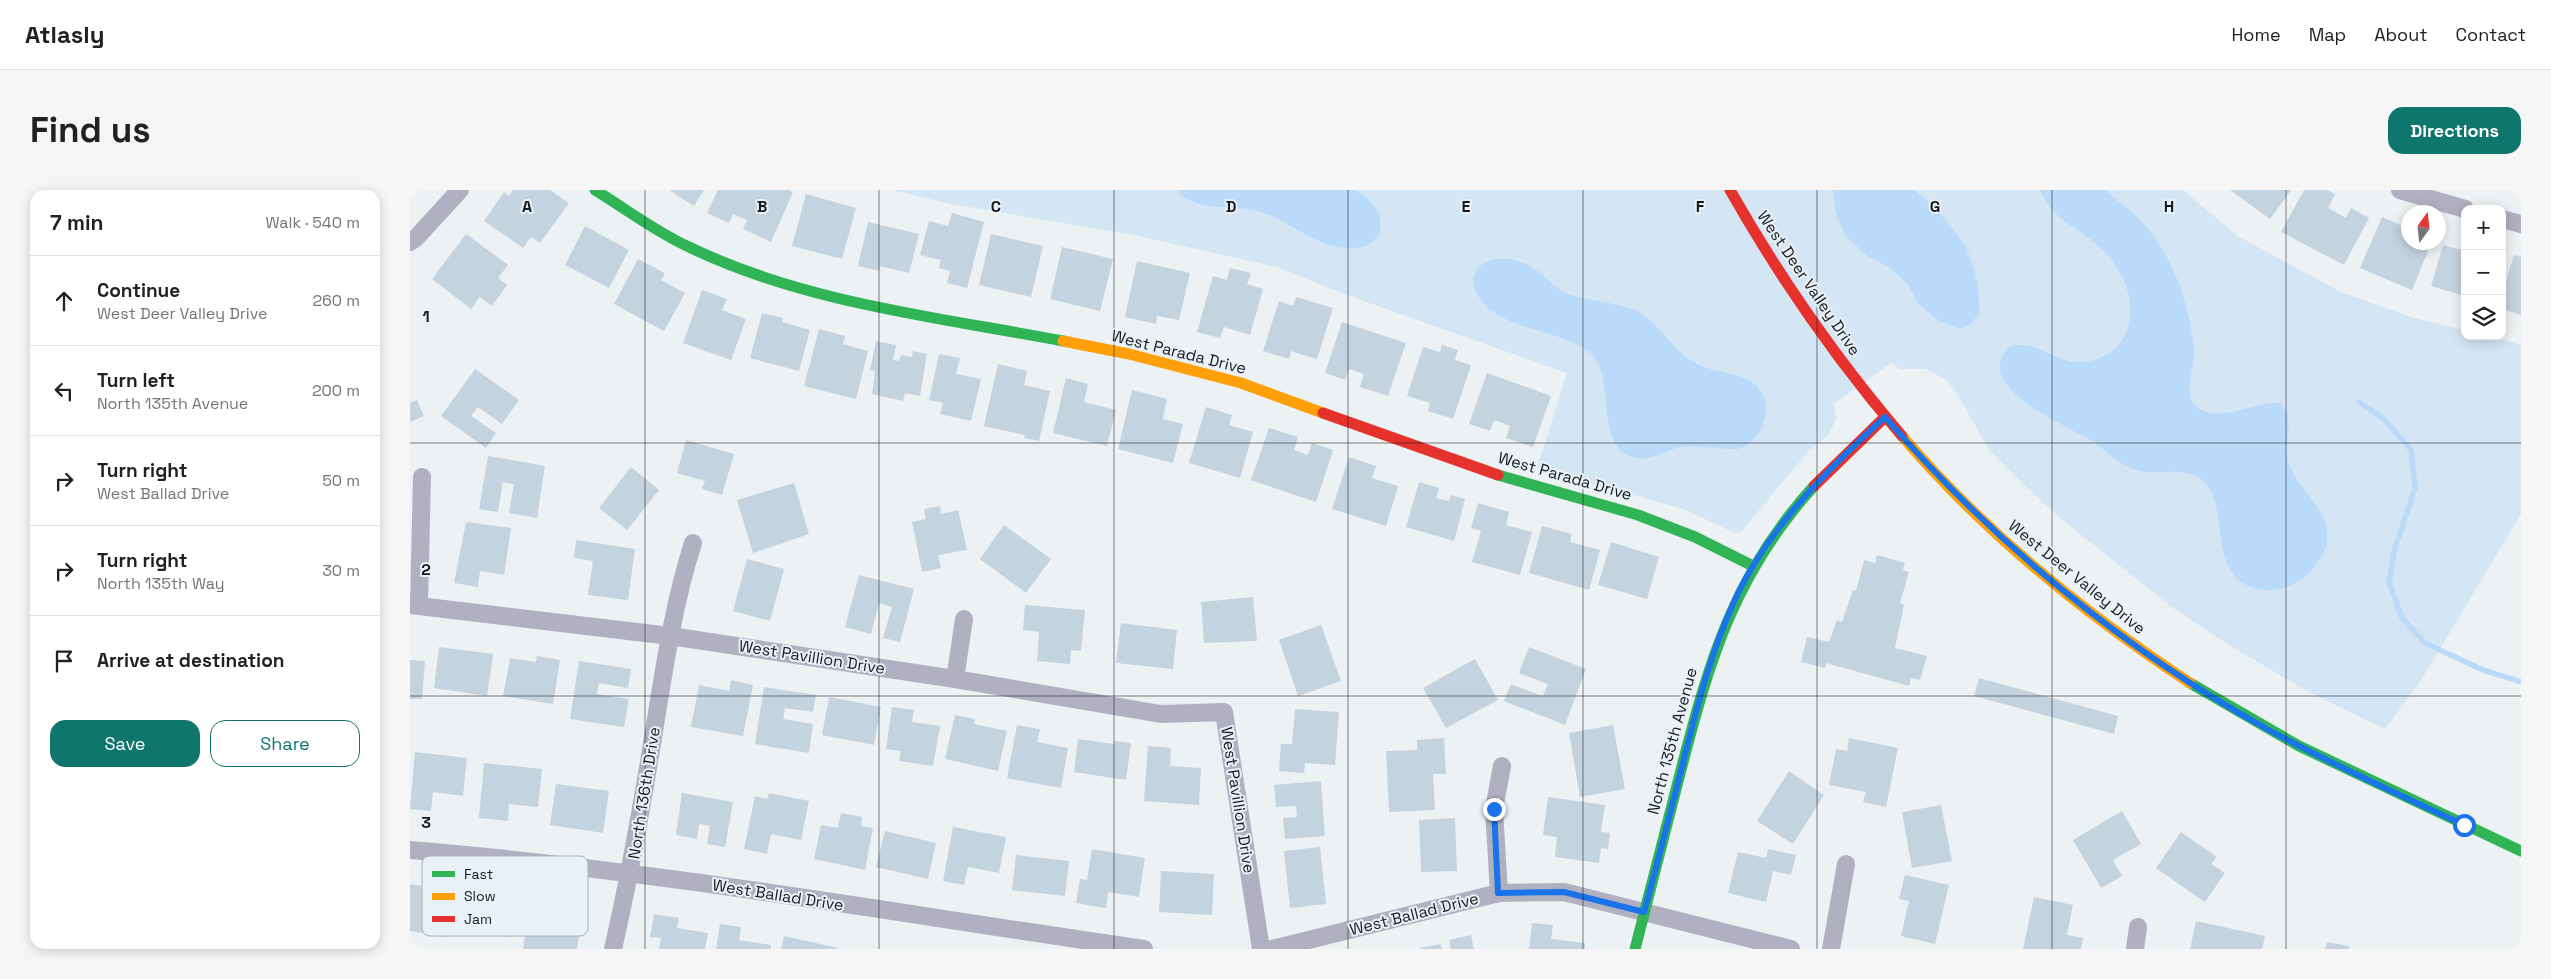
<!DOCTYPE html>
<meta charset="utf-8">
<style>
body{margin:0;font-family:"Space Grotesk",sans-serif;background:#f6f6f6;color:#202124}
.controls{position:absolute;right:15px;top:15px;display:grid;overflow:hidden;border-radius:10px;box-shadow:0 2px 12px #0003}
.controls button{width:45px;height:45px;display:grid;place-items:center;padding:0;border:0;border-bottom:1px solid #e0e0e0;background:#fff;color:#202124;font:25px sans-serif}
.compass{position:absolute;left:1991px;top:15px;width:45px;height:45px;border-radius:50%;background:#fff;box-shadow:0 2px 12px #0003;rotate:15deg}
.stop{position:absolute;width:15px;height:15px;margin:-11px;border:4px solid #1a73e8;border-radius:50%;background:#fff}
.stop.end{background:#1a73e8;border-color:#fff;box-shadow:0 1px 5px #0008}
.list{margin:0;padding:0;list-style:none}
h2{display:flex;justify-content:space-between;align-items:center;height:65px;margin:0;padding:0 20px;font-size:21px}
h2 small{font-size:16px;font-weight:400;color:#757577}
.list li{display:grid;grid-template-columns:32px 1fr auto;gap:15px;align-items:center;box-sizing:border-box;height:90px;padding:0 20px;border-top:1px solid #e0e0e0}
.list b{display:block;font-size:19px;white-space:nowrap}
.list p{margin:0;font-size:16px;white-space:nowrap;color:#757577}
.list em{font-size:16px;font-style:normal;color:#757577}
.actions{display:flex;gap:10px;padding:15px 20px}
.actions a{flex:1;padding:11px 0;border:1px solid #0f766e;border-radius:15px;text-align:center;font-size:18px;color:#0f766e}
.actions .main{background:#0f766e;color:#fff}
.icon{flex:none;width:28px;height:28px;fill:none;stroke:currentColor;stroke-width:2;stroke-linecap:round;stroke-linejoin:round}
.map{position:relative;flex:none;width:2111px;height:759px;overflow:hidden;border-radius:15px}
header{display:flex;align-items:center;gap:30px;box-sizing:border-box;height:70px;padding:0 25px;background:#fff;border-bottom:1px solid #e0e0e0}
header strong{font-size:24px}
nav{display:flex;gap:28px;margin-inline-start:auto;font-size:18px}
.intro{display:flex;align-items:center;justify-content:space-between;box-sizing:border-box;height:120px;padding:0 30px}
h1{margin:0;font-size:35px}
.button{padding:12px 22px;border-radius:15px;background:#0f766e;color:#fff;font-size:18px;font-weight:700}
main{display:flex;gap:30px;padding:0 30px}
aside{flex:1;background:#fff;border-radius:15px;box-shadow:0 2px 12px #0003}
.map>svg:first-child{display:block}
.green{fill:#d4e5f4}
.water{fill:#b9dbf9}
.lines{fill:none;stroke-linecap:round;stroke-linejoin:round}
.stream{stroke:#b9dbf9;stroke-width:5.5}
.building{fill:#c5d3df}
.street{stroke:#b1b0c1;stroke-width:18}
.fast{stroke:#30b455;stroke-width:11}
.slow{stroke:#ff9f0a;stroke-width:11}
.jam{stroke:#e5322d;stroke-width:11}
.route{stroke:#1a73e8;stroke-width:6}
.grid{fill:none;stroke:#171a1d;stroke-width:1;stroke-opacity:0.55}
.labels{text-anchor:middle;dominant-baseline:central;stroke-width:4;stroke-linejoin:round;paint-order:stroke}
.street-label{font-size:16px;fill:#171a1d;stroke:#e9f1f8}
.key{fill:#e9f1f8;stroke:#aab0b6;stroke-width:1}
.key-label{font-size:14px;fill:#171a1d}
.grid-label{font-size:16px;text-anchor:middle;font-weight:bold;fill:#171a1d;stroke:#e9f1f8;stroke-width:4;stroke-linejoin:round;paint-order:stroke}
</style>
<header>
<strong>Atlasly</strong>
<nav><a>Home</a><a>Map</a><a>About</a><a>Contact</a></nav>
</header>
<div class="intro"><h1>Find us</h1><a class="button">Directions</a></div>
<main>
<aside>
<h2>7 min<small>Walk · 540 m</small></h2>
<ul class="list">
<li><svg class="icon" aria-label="ahead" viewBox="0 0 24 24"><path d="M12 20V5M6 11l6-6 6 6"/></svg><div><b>Continue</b><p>West Deer Valley Drive</p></div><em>260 m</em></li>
<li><svg class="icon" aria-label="left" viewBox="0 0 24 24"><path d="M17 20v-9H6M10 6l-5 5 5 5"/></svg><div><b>Turn left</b><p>North 135th Avenue</p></div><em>200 m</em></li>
<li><svg class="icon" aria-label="right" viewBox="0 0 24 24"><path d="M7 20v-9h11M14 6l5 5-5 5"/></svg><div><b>Turn right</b><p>West Ballad Drive</p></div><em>50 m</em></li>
<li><svg class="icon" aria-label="right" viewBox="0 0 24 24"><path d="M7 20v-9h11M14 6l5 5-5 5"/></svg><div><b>Turn right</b><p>North 135th Way</p></div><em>30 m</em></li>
<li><svg class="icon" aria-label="arrive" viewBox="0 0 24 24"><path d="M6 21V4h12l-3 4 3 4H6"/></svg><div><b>Arrive at destination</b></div></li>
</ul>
<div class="actions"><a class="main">Save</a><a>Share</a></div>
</aside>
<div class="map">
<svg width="2111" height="759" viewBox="0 0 2111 759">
<rect width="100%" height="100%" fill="#ecf1f4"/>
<path class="green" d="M 482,0 L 1773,0 L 1826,45 L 1931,102 L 2004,128 L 2055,140 L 2055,146 L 2081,146 L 2111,155 L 2111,324 L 2010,492 L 1975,539 L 1897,501 L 1819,455 L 1763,418 L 1650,328 L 1613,294 L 1580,261 L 1544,199 L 1535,189 L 1516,179 L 1490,179 L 1481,173 L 1424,214 L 1426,229 L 1419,244 L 1396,264 L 1331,342 L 1325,343 L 1273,319 L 1127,278 L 1157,183 L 934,104 L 867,77 L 719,44 L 541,14 Z"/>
<path class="water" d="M 767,0 L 944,0 C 978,15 983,59 939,58 C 906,58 881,31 851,22 C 825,14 785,23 767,0 Z
M 1423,0 L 1504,0 L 1524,16 L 1556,56 L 1567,89 L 1570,122 L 1561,134 L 1550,139 L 1529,131 L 1508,114 L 1498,94 L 1477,76 L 1457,66 L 1435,45 L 1426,23 Z
M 1630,0 C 1642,0 1685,0 1694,0 C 1700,3 1706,10 1712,14 C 1757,48 1778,104 1784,159 C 1786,175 1771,206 1787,217 C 1812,235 1844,210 1871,213 C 1886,231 1873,251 1878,271 C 1888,304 1935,330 1911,367 C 1906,376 1900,384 1891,390 C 1876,399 1859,404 1841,397 C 1793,379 1825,304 1785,286 C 1766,277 1746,286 1726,280 C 1709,276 1696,260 1682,251 C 1658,236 1556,195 1601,156 C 1631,149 1649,179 1680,171 C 1697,167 1714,155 1718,137 C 1727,103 1708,70 1680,49 C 1660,34 1640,25 1630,0 Z
M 1100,69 C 1108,71 1118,73 1125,79 C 1135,86 1143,97 1154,102 C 1176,112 1213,112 1231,123 C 1252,137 1264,162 1287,174 C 1305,184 1337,181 1350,200 C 1364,220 1351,252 1328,259 C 1309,260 1290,254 1271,257 C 1252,260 1241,274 1220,266 C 1183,250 1208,184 1178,161 C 1146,136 1070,141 1063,90 C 1068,71 1081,68 1100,69 Z"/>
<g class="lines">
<path class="stream" d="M 1949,212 L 1974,229 L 2001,260 L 2005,298 L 1985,358 L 1979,392 L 1992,428 L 2015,453 L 2073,480 L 2111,492"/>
</g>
<path class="building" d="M 103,0 L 140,0 L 159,13 L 130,53 L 121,47 L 113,58 L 74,31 L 94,2 L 99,6 Z
M 259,0 L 294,0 L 284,16 Z
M 308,0 L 378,0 L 383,2 L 361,52 L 333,39 L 337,30 L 323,24 L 319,33 L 297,23 Z
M 1820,0 L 1881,0 L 1860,29 Z
M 1894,0 L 1917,0 L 1925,4 L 1918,18 L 1936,28 L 1941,18 L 1959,28 L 1934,75 L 1871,42 Z
M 396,4 L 446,18 L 432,69 L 382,56 Z
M 542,23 L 574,32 L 557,98 L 537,93 L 540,81 L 529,78 L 531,70 L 510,65 L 519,31 L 538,36 Z
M 1972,27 L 1997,38 L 1994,44 L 1998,46 L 1998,52 L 2013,52 L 2020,56 L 2002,100 L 1950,78 Z
M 458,32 L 509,44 L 499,83 L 470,76 L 469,81 L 448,76 Z
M 175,36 L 219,60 L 199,98 L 155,75 Z
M 56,44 L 98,75 L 88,88 L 97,95 L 82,116 L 70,107 L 61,119 L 22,89 Z
M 581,44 L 633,56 L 621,107 L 569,95 Z
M 2033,55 L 2055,61 L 2055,106 L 2021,96 Z
M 652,57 L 703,69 L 690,121 L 640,109 Z
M 2104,65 L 2111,67 L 2111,125 L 2092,119 L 2092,105 Z
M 228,69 L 255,83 L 251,90 L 275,103 L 254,141 L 204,114 Z
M 727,71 L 780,83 L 769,130 L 747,126 L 746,134 L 715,127 Z
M 820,78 L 841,83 L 837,94 L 853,99 L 840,145 L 814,137 L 810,148 L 787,142 L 803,86 L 817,90 Z
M 292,100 L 317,109 L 312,120 L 336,129 L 321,170 L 273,153 Z
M 886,107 L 923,118 L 907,169 L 881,161 L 879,169 L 853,161 L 869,111 L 883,116 Z
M 352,123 L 373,128 L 372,132 L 400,140 L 389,181 L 340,168 Z
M 932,132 L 996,153 L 978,206 L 950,197 L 954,184 L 939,179 L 935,190 L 915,183 Z
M 409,139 L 435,146 L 433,154 L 458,161 L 446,209 L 394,196 Z
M 466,151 L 486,155 L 483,170 L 489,171 L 491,165 L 502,167 L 503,161 L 517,164 L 510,206 L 495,203 L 493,211 L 462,204 L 465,181 L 460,180 Z
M 1032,155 L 1048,160 L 1045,170 L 1061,175 L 1043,229 L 1018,221 L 1020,213 L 997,206 L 1013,157 L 1030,162 Z
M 529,164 L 550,168 L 546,184 L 571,189 L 561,231 L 530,224 L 533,213 L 519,210 Z
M 588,174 L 617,181 L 614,195 L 640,201 L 629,251 L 614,248 L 615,245 L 574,236 Z
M 65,179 L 109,210 L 92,234 L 68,217 L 61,226 L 86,243 L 76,258 L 31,226 Z
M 1077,183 L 1141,206 L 1123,257 L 1096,248 L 1100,236 L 1084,230 L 1080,241 L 1059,234 Z
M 656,188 L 678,194 L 674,212 L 706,220 L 697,256 L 643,243 Z
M 722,200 L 757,209 L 753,229 L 773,234 L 763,273 L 708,259 Z
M 7,210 L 14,226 L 0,232 L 0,213 Z
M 796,217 L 822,225 L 819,235 L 843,242 L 830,288 L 779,273 Z
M 859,238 L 888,247 L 884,260 L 898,265 L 902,253 L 923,260 L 906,312 L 841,290 Z
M 276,250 L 324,264 L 312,305 L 292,299 L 295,291 L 267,283 Z
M 78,266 L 135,276 L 127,328 L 99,323 L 104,294 L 93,292 L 88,322 L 69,319 Z
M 939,267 L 966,276 L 962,288 L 988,296 L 976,336 L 922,319 Z
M 221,277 L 249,300 L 217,340 L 189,318 Z
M 1009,292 L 1029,298 L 1026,308 L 1039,311 L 1041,305 L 1055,309 L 1044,351 L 996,337 Z
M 384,293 L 399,344 L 343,363 L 327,310 Z
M 1068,313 L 1099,322 L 1096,335 L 1122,342 L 1110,385 L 1062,372 L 1071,341 L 1061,338 Z
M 530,316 L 531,324 L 548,320 L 557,360 L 528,365 L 531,378 L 512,382 L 502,332 L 516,329 L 514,319 Z
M 56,332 L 101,338 L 94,385 L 70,381 L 68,397 L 44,393 Z
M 594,335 L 641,369 L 616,403 L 570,369 Z
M 1132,336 L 1162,344 L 1160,352 L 1190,360 L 1179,400 L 1119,383 Z
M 166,350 L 225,359 L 218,410 L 178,405 L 183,371 L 164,368 Z
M 1201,352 L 1249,367 L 1237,409 L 1188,395 Z
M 1467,365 L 1495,373 L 1493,380 L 1499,382 L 1490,413 L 1494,415 L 1485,458 L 1517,466 L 1510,490 L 1501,488 L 1499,496 L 1416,473 L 1415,478 L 1391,472 L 1397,447 L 1419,452 L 1427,430 L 1432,432 L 1443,400 L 1446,401 L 1454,370 L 1465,373 Z
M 337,369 L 374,379 L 360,431 L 323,421 Z
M 449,385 L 504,399 L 490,452 L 473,448 L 482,417 L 469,413 L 461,444 L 435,437 Z
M 843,407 L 847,451 L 794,453 L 791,412 Z
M 615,415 L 675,420 L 671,461 L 661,460 L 660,474 L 627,471 L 629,442 L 613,440 Z
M 711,433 L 767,440 L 763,479 L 706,473 Z
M 911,435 L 931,491 L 888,506 L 869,450 Z
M 29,457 L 83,464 L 77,506 L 24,498 Z
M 1119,457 L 1176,479 L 1155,535 L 1094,511 L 1101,494 L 1133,506 L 1138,494 L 1109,483 Z
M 127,466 L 150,470 L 143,514 L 93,506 L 100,468 L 126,472 Z
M 1065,469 L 1088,510 L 1036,538 L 1013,498 Z
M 0,470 L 15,471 L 12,509 L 0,509 Z
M 169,471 L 221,479 L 218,498 L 189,493 L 187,504 L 219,509 L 214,537 L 160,529 Z
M 1569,488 L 1708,526 L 1704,544 L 1564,506 Z
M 321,490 L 343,495 L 333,546 L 281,537 L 289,495 L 319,501 Z
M 354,497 L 406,505 L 403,522 L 375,518 L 373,529 L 403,534 L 399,563 L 345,554 Z
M 419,507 L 471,517 L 464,555 L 412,545 Z
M 482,517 L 504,520 L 502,532 L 530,536 L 523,576 L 489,571 L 491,561 L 476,559 Z
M 885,519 L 929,522 L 925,575 L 895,573 L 894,583 L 869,581 L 871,554 L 882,554 Z
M 545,525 L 565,529 L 564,534 L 597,541 L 588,581 L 535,569 Z
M 607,535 L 630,539 L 627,552 L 658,558 L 651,598 L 597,588 Z
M 1203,535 L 1215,599 L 1170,607 L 1159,543 Z
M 1034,548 L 1036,584 L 1023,584 L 1025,620 L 979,622 L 976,561 L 1007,560 L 1007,550 Z
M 1439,548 L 1488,558 L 1476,617 L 1453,612 L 1456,602 L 1419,595 L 1426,559 L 1437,561 Z
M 668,549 L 704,554 L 704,551 L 721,553 L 716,590 L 664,582 Z
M 738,556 L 761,558 L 760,576 L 791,578 L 789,615 L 734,611 Z
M 5,562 L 57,568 L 53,606 L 23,602 L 21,621 L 0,619 Z
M 74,573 L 132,579 L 128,617 L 99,614 L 98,631 L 69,628 Z
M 1379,581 L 1414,605 L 1383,654 L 1347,631 Z
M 911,591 L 915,646 L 875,649 L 873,628 L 887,627 L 886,616 L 866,617 L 864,595 Z
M 146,594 L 199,601 L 193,643 L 140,635 Z
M 272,603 L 323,612 L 315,657 L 297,654 L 300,636 L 289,634 L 287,649 L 266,645 Z
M 359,603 L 399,611 L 391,650 L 361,644 L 357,664 L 334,659 L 345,606 L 357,609 Z
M 1138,607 L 1195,615 L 1191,642 L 1200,643 L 1198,659 L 1191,658 L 1189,673 L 1145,667 L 1147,647 L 1133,645 Z
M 1531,615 L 1542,671 L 1502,678 L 1492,622 Z
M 1712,621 L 1731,654 L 1703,670 L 1712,686 L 1691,698 L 1663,650 Z
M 431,623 L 452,627 L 451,636 L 463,638 L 455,680 L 404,669 L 411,635 L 428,638 Z
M 1045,628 L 1047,681 L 1011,682 L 1009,630 Z
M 543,637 L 596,647 L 589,683 L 558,677 L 554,695 L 533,691 Z
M 475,641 L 526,653 L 518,689 L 466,677 Z
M 1771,642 L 1807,667 L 1801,674 L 1815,683 L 1795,712 L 1746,678 Z
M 910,657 L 916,714 L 880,718 L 874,661 Z
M 682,659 L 735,668 L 729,707 L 698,702 L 696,718 L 666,713 L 670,689 L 677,690 Z
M 1358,659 L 1386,665 L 1381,685 L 1363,681 L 1356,712 L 1318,703 L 1328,662 L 1356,668 Z
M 606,665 L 659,671 L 655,706 L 602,700 Z
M 751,681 L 804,684 L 802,725 L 749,722 Z
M 1495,685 L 1539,695 L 1525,754 L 1491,746 L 1499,711 L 1489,709 Z
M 0,694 L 43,701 L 36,747 L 0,741 Z
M 53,701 L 106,710 L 100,747 L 47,739 Z
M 1624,707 L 1663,715 L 1657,745 L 1673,748 L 1671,759 L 1613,759 Z
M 121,708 L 141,711 L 138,729 L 156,732 L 159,717 L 173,719 L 167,759 L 113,759 Z
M 244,724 L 269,728 L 267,738 L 298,743 L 295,759 L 249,759 L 251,748 L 240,747 Z
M 1786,731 L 1855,746 L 1852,759 L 1780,759 Z
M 1122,733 L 1143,735 L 1141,749 L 1175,753 L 1175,759 L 1119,759 Z
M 310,734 L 331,737 L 329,750 L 361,755 L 361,759 L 306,759 Z
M 1061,745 L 1064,759 L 1041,759 L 1039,750 Z
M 374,746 L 428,758 L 428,759 L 371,759 Z
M 1917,752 L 1939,756 L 1939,759 L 1915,759 Z
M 1031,754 L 1032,759 L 1010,759 L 1010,758 Z"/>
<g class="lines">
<path class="street" d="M 1990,0 L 2055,19
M 2092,29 L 2111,34
M 0,52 L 6,48 L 50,0
M 0,415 L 260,446 L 545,489 L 751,524 L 814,522 L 851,759
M 9,415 L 12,287
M 545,489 L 554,429
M 0,660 C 246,680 490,724 734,759
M 1089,703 L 1084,619 L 1092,576
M 203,759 C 220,685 233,610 245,535 C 255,474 264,412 283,353
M 862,759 L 1089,703 L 1154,702 L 1381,759
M 1421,759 L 1436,674
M 1725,759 L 1728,737"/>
<path class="fast" d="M 185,0 C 216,19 246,42 279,57 C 395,113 527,127 653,151
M 1088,285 L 1228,325 L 1285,347 L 1343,376
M 1780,493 L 1889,556 L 2111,661
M 1225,759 C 1241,699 1256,639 1271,580 C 1300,468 1325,383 1404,296"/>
<path class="slow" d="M 653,151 L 719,164 L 831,193 L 913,223
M 1492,246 C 1574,342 1675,424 1780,493"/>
<path class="jam" d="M 1320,0 C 1370,88 1426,169 1492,246
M 913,223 L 1088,285
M 1404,296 L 1475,227"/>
</g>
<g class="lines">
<path class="route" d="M 1084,619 L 1088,703 L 1154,702 L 1234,722 C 1248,671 1261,620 1274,569 C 1287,516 1301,463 1323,414 C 1355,341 1417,280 1475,227 C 1583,352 1713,459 1857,539 C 1921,574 1988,604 2054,635"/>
</g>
<path class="grid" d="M 235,0 L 235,759M 469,0 L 469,759M 704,0 L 704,759M 938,0 L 938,759M 1173,0 L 1173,759M 1407,0 L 1407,759M 1642,0 L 1642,759M 1876,0 L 1876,759M 0,253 L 2111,253M 0,506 L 2111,506"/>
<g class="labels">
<g class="street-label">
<text transform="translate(1399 93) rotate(56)">West Deer Valley Drive</text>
<text transform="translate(769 162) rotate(14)">West Parada Drive</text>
<text transform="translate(1155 286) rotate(16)">West Parada Drive</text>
<text transform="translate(1667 387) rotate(39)">West Deer Valley Drive</text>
<text transform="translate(402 467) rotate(9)">West Pavillion Drive</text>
<text transform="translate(1262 551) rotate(-75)">North 135th Avenue</text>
<text transform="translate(234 603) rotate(-81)">North 136th Drive</text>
<text transform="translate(828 610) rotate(81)">West Pavillion Drive</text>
<text transform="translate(368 705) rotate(9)">West Ballad Drive</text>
<text transform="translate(1004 724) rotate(-14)">West Ballad Drive</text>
</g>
</g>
<rect x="12" y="666" width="166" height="80" rx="8" class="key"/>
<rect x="22" y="681" width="23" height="6" fill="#30b455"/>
<rect x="22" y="703" width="23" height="7" fill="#ff9f0a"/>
<rect x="22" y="726" width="23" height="6" fill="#e5322d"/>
<g class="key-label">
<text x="54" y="689">Fast</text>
<text x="54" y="711">Slow</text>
<text x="54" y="734">Jam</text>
</g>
<g class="grid-label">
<text x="117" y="22">A</text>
<text x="352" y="22">B</text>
<text x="586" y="22">C</text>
<text x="821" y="22">D</text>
<text x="1056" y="22">E</text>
<text x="1290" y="22">F</text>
<text x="1525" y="22">G</text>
<text x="1759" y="22">H</text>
<text x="16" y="132">1</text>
<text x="16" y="385">2</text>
<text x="16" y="638">3</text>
</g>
</svg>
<div class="controls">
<button>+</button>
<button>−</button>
<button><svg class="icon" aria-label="layers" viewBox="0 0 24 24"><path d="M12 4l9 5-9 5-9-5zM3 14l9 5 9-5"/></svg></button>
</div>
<svg class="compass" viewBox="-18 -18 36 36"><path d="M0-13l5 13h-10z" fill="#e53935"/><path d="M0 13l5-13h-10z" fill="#757577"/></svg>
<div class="stop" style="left:2054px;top:635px"></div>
<div class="stop end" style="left:1084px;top:619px"></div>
</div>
</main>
